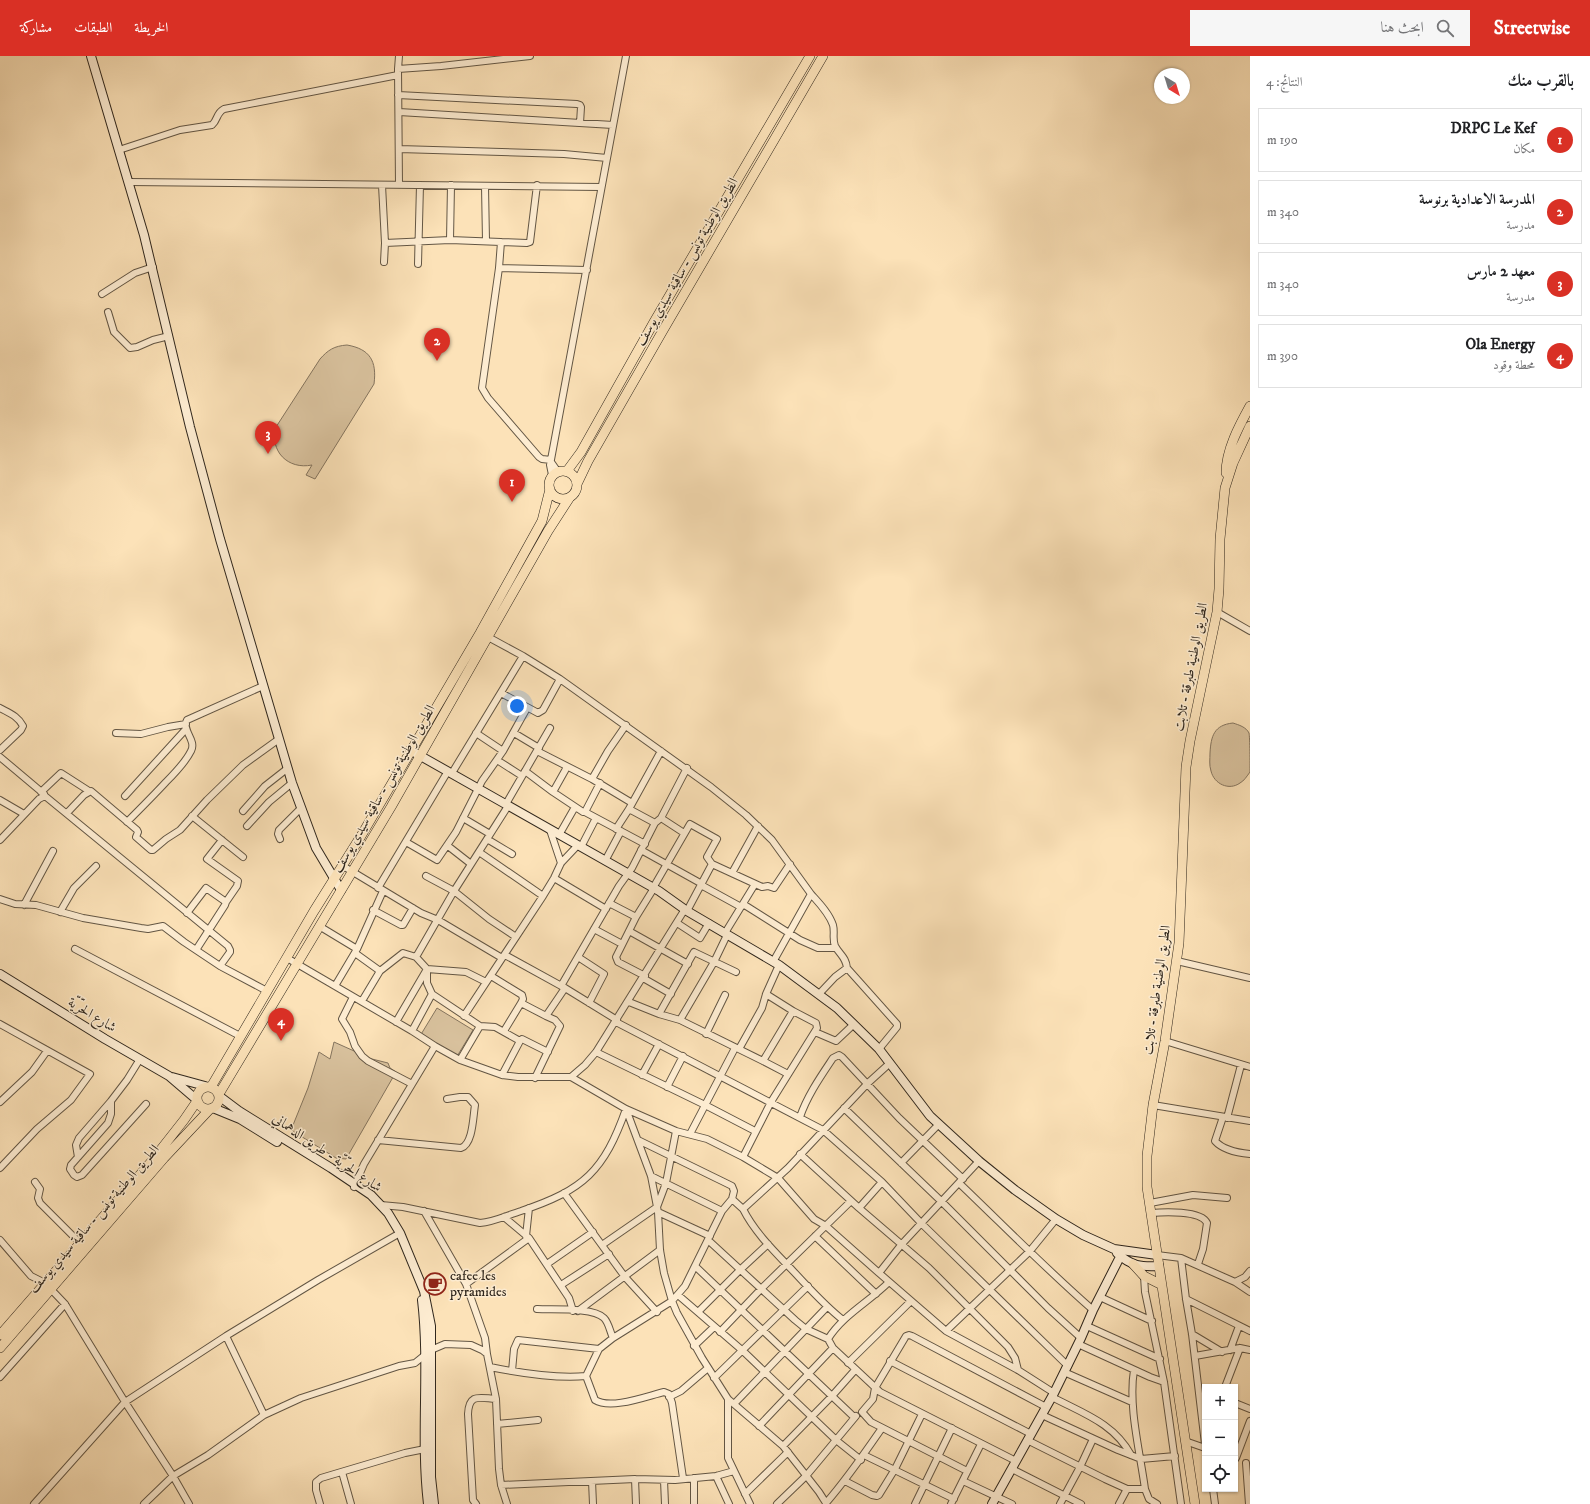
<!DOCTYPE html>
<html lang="ar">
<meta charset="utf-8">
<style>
body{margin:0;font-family:"IM FELL DW Pica",Amiri,serif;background:#f6f6f6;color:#202124;direction:rtl}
.controls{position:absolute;right:12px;bottom:12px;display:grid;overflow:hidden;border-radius:0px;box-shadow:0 1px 3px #0004}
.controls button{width:36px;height:36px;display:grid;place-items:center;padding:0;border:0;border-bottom:1px solid #e0e0e0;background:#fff;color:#202124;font:20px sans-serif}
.compass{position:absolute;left:1154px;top:12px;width:36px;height:36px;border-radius:50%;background:#fff;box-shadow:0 1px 3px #0004;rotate:142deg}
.you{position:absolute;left:517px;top:650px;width:14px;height:14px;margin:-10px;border:3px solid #fff;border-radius:50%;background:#1a73e8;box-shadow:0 0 0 6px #1a73e833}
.badge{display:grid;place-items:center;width:26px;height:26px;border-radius:50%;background:#d93025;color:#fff;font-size:13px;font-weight:700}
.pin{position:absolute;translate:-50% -33px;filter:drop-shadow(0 1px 2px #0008)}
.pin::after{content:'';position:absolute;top:21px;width:14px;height:12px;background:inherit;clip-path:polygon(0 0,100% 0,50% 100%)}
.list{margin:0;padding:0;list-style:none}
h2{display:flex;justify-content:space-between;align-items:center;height:52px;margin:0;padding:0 16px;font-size:17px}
h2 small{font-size:13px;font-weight:400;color:#757577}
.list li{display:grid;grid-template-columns:26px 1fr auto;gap:12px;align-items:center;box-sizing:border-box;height:64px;margin:0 8px 8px;padding:0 8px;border:1px solid #e0e0e0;border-radius:0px}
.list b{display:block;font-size:15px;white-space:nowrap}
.list p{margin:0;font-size:13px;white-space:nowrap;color:#757577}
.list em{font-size:13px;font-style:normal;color:#757577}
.icon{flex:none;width:22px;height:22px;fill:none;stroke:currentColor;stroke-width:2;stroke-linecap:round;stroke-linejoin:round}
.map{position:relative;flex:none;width:1250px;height:1448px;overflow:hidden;direction:ltr}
header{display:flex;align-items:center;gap:24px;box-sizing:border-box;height:56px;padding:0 20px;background:#d93025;color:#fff}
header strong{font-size:19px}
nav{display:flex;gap:22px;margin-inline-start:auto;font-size:14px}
.search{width:280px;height:36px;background:#f6f6f6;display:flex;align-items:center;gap:10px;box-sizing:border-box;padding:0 14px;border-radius:0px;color:#757577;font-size:15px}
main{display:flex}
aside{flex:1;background:#fff}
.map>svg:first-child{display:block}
.green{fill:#d9c29e;stroke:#84745e}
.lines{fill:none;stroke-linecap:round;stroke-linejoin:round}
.street-casing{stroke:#635644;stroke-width:8}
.secondary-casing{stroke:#30271d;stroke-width:10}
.primary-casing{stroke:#30271d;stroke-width:10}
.street{stroke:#fdecd1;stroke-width:6}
.secondary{stroke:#fdecd1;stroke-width:8}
.primary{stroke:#fce2b8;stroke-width:9}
.labels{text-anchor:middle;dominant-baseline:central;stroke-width:3;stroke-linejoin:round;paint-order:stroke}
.street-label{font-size:14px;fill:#30271d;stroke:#fdecd1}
.poi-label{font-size:14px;fill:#30271d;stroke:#fdecd1;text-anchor:start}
</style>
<header>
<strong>Streetwise</strong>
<div class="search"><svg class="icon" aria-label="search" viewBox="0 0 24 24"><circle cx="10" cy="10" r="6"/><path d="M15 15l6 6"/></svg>ابحث هنا</div>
<nav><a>الخريطة</a><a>الطبقات</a><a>مشاركة</a></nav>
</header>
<main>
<aside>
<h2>بالقرب منك<small>النتائج: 4</small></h2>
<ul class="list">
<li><span class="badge">1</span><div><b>DRPC Le Kef</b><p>مكان</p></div><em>190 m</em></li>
<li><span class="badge">2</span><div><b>المدرسة الاعدادية برنوسة</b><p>مدرسة</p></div><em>340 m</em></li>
<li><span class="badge">3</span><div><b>معهد 2 مارس</b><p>مدرسة</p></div><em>340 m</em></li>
<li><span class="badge">4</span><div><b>Ola Energy</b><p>محطة وقود</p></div><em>390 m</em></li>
</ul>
</aside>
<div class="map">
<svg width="1250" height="1448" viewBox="0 0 1250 1448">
<rect width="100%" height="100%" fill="#fce2b8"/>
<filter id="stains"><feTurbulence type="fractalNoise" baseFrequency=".005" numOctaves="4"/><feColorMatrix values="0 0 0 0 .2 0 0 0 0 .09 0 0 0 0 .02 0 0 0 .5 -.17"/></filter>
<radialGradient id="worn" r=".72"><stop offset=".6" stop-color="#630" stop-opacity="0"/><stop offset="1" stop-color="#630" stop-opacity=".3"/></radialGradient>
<path class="green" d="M 347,289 C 370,293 377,305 374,328 L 315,423 L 306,419 L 312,409 C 288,414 269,395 276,371 L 320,303 C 328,294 334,290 347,289 Z
M 1233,667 C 1239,669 1246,671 1249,677 C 1250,682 1250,708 1250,716 C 1247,720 1244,725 1240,727 C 1229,735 1214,728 1211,715 C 1209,709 1210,703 1210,697 C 1211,680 1214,669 1233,667 Z
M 437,952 L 473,974 L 456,1002 L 420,980 Z
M 334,986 L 372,1003 L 388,1007 L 390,1012 L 396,1016 L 346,1103 L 336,1102 L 291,1074 L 308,1032 L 319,996 L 330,1003 Z"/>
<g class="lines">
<g class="street-casing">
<path id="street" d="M 398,13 L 399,0
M 398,39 L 577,48 L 580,49 L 581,51 L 580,67
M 399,56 L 613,69
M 399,93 L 564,98 L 607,102
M 119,94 L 180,74 L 212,69 C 218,64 216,57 224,53 L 398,19
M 129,126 L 601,131
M 382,129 L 385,187 L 384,206
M 399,129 L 398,13 L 441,10 L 530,0
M 485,130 L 486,185
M 450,184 L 451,129
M 501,186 L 527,187 L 530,186 L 537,129
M 385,187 L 450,184 L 501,186 L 499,212 L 482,332 L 488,342 L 539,401 L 542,403 L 551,404
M 418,208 L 420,129
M 499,212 L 587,214
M 102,238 L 135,217 L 153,211
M 108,256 L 114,276 L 130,292 L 137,291 L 153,284 L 169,280
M 551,406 L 558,416
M 552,419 L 550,409 L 626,0
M 1217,556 L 1250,575
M 488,581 L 523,600 L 560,623 L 711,731 L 746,759 L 772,784 L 811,838 L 773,906
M 501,637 L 538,657 L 543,654 L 560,623
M 0,652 C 9,657 18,660 23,670 L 21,674 L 0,694
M 116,677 L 141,678 L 168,671 L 186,668
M 476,677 L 503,695
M 514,677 L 539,692
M 537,695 L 592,723 L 632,747
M 0,701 L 44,738
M 497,704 L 522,720
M 525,715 L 553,736 L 583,756 L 585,756 L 600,727
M 452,717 L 523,600
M 592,723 L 608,695 L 626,669
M 41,736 L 61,717 L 89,735
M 553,736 L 567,711
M 125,740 L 186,673
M 0,744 L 24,758
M 506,748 L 550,672
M 629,753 L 655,767
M 243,755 L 265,730 L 288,712
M 585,756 L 645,788
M 67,757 L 84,739 L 91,735 L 137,774 L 138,776 L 136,781 L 151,794 L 153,794 L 166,783 L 180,774 L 207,744 L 243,709 L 279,683
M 192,760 L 243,801
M 463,762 L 490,778
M 661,762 L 684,777
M 127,766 C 140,753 153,740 166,726 C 175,717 185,707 191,695 C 197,684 181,674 187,664 L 263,630
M 247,770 L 269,746 L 292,727
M 616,773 L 629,753 L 661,695
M 550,774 L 561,807
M 559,779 L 575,751
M 280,783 L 278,778 L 279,774 L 301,752
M 487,783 L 512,798
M 0,784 L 39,743 L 45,740 L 228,890 L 230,894 L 230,896 L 220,910
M 222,784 L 207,803 L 238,825 L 237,830 L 226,846
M 406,786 L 437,804 L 456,776 L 482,725 L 503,695 L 527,652
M 448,790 L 471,808
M 581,791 L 596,762
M 641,794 L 702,828
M 479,796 L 543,840
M 605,805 L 621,775
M 343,810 L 421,857 L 438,864 L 502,902
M 732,817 L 758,770
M 426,820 L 454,835 L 489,863 L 516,881
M 554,822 L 606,853
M 701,829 L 741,851
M 378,832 L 448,715
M 653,832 L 690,768 L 717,783 L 707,801 L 712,808 L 762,831 L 768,830 L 774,832 L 790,808
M 811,838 C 819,847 829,857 833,869 C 835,876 832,883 835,890 C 840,899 846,901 847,912 L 897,968 L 897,971 L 879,993
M 0,843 L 15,848 L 36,849 L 83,862 L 141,872 L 148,873 L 163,870 L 184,886 L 220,910 L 267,935
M 609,847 L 636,861
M 743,848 L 800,884 L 818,892 L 836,892
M 24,849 L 53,795
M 373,854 L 401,869 L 403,869 L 413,852
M 687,855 L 712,808
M 60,856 L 74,832 L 96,810
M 187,857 L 206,832 L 226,846 L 225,849 L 196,894
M 677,867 L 700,882 L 709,867
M 319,870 L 357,893
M 594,873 L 622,888
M 629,875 L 688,908
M 725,877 L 755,828
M 75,893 L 240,980
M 355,897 L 380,915 L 362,945
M 505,899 L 565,932 L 617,964
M 416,901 L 454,835 L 508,750
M 578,901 L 604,918 L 589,947
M 287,902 L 412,975 L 435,990 L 460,1004 L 502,1019 L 518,1021 L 571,1021 L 626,1053 L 676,1075 L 707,1083 L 743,1101 L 778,1122 L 814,1163 L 826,1170 L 879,1217
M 1177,905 L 1250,922
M 380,915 L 403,897 L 416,901 L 427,913 L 427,927 L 432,938
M 491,920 L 522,939 L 523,943 L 521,947
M 645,920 L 618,906 L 616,901 L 636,861 L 654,832
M 643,922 L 671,938
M 335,930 L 357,893 L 383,835
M 561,930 L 619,830 L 632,812 L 655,767 L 661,762 L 687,712
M 819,938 L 835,921 L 847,912
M 353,941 L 342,963 L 350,976 L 355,990 L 362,1000 L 368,1005 L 412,1028
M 629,946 L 659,958 L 680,964 L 763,1005 L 788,1018
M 659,958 L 694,896 L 736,916
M 464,960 L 543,840 L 554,822 L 561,807 L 578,789
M 680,964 L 714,906 L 727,879
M 396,966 L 427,913 L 466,916 L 486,926
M 616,966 L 823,1074 L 882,1126 L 922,1168 L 1068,1310
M 0,968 L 90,1018 L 71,1044 L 37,1073 L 0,1112
M 480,970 L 495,971 L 520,985
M 412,975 L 432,938 L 480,970 L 460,1004
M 504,975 L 521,947 L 546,960 L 565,932
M 815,976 L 836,985 L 853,969
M 706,978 L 725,939
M 1165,985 L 1250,1011
M 739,993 L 762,952 L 766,938 L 779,909
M 596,996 L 705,1049 L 755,1075
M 140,1003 L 127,1024 L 111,1045 L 111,1058 L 108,1067 L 71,1109 L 70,1113 L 74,1119 L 77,1121 L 82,1119 L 146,1048
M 763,1005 L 793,955 L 766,938
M 502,1019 L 520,985 L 522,983 L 548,996
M 642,1019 L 659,988
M 571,1021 L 585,1009 L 596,996 L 685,853
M 535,1022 L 560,970 L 555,964 L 546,960
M 667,1031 L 683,1000
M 0,1046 L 32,1016 L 47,995
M 1153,1049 L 1250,1065
M 844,1052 L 942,1146 L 1048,1252 L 1081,1282
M 626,1053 L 651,1120 L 658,1156 L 660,1194 L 664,1217 L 672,1245 L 677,1257 L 702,1302 L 728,1343 L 783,1390 L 819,1436 L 826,1447 C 847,1423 864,1398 882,1372
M 800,1061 C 807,1040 821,1020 833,1002 L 839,999 L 842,1001 L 899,1062 L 963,1123
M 1223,1061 L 1215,1085 C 1223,1094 1239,1097 1250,1098
M 1227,1062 L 1241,1009
M 690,1078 L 735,992
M 378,1084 L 461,1092 C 473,1088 473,1061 475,1049 L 468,1041 L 460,1041 L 447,1043
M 638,1084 L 728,1128 L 732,1130 L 734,1135 L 732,1143 L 722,1155 L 685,1230 L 672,1245 L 613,1282 L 599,1293 L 586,1320 L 595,1344 C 611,1354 647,1340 664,1336 L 669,1338 L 672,1347 L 683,1422
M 800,1098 L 859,1152 L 929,1212 L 1008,1291 L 1015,1302 L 1018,1314
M 78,1101 L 76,1089 L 79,1082 L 111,1045
M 743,1101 L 771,1046 L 817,972 L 816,967 L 793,955
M 979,1105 L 901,1189 L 879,1217 L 946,1275 L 1018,1314 L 1054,1337
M 901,1107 L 939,1068
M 651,1120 L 722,1155
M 35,1126 L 40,1133 L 38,1142 L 40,1147 L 80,1187
M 959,1127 C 1004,1170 1047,1214 1093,1254
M 354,1131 L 364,1108 L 435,990
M 564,1137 L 625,1221 L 657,1256
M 732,1143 L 743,1153
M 1150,1147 L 1193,1139 L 1227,1142
M 381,1149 L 403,1151 L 480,1167 C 494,1166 508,1159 521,1155 C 584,1134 604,1115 626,1053
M 859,1152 L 882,1126
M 424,1155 L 466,1228
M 658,1156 L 710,1180
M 1151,1157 C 1163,1156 1201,1154 1207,1167 L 1203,1193 L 1198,1208
M 504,1161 L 529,1182 L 569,1242 L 573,1255
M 526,1180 L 529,1152
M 815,1180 L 876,1238
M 0,1184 L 31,1220 L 45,1227 L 65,1248 L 125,1346 L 173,1420 L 189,1448
M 708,1184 L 795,1264 L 806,1273 L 828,1283
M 602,1189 L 657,1151 L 666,1127 L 676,1075
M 1157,1199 L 1181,1202 L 1235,1226 L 1245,1221 L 1250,1215
M 1181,1202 L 1186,1243 L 1192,1278 L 1205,1388
M 547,1208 L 593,1176
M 695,1210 L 854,1361
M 1144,1220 L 1145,1236 L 1164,1326 L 1181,1448
M 889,1226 C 869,1246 843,1259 828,1283 L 833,1292 L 880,1336 L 1016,1405
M 1235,1226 L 1250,1236
M 561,1229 L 609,1198
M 678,1239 L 743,1295 L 836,1384 L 861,1404
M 1100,1241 L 1152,1265
M 1186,1243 L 1250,1275
M 537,1253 C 553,1254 593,1251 604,1262 C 609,1267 610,1276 613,1282
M 578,1255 L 660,1194
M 698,1256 L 740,1214 L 768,1188
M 843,1264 C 825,1250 810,1233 794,1216 C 776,1197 755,1177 743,1153 L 788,1112 L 868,1027 L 890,1007
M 1087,1270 L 1160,1303
M 946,1275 L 1030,1195 L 1056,1163
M 720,1276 L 761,1233 L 851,1145
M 1192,1278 L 1222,1296
M 226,1280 L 264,1359
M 1078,1288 L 1150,1321 L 1164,1326
M 694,1290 L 714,1271
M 1230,1294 L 1239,1270
M 487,1298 L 485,1282 L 466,1228 L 529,1182
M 1195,1300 L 1240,1292 L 1250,1294
M 890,1305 L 1031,1378
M 848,1307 L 911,1245
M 490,1311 C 520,1317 556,1323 586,1320
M 1134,1314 C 1128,1350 1140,1396 1145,1433 L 1149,1443 L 1157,1448
M 512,1315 L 514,1293 L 518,1284 L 599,1293
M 1064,1316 L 1132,1346
M 0,1321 L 65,1248
M 714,1322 L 808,1230
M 1225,1331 L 1240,1292
M 669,1341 L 681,1335 L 708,1312
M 1052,1341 C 1082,1357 1114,1367 1131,1399
M 728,1343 L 728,1402 L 750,1448
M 1235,1347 L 1250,1353
M 734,1348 L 827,1251
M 1042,1359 L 1118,1394 L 1141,1403 L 1175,1400
M 497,1368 L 538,1364
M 759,1370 L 833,1292
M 1027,1384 L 1105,1423 L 1127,1433 L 1145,1433
M 1185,1385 L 1205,1392
M 783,1390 L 832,1340 L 855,1314
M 864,1399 L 954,1443
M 1236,1402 L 1250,1365
M 1246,1407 L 1249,1448
M 1012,1413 L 1081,1448
M 967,1415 L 871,1366 L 862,1356 L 873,1343 L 875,1332 L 906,1280 L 909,1279 L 912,1280 L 1046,1351
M 342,1416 L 351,1448
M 716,1420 L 729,1448
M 694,1422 L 694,1448
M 635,1423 L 636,1448
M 664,1424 L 665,1448
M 592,1425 L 593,1448
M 845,1425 L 872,1439 L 877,1440 L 879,1439 L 895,1413 L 922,1358
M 963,1425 L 1012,1448
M 501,1429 L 635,1423 L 675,1424 L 716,1420 L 734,1415
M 1213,1433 L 1215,1448
M 745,1438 L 788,1396
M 34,1448 L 125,1346 L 226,1280 L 318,1224 L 400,1177
M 144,1448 L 173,1420 L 208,1399 L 264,1359 L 301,1342 L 399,1310 L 415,1307 L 431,1294 L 445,1288 L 471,1289 L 482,1294 L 487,1298 L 496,1343 L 499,1413 L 501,1429 L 507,1448
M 320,1448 L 316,1434 L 316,1426 L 321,1422 L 405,1397 L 425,1393
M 476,1448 L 473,1444 L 468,1358 C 469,1337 479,1342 496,1343
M 777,1448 L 806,1420 L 856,1360
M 915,1448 L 952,1372
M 951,1448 L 981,1388
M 1060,1448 L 1080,1411 L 1093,1383
M 1119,1448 L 1127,1433"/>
</g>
<g class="secondary-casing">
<path id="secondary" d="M 91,0 L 144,179 L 190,371 L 220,483 L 292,727 L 316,792 L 341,834
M 410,694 L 659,835 L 687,855 L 779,909 L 837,952 L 879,993 L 930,1060 L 979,1105 L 1015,1134 L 1056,1163 L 1083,1179 L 1114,1193 L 1157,1199
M 0,918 L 105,983 L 169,1020 L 197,1044
M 172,1021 L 205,1030
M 219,1040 L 239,1055 L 331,1112 L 371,1139 L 388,1157 L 400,1177 L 424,1235 L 431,1270 L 431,1421 L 434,1448
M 213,1052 L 240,1063 L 277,1086
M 1117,1197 C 1131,1210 1141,1211 1159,1210
M 422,1244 C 430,1312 420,1380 428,1448
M 992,1448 L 1054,1337 L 1081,1282 L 1093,1254 L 1123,1195"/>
</g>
<g class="primary-casing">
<path id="primary" d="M549 429a14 14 0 1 1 28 0a14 14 0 1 1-28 0Z
M 567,415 L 581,396 L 654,266 L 810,0
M 1226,417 C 1226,394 1239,370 1250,350
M 577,428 L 588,405 L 662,276 L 823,0
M197 1042a11 11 0 1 1 22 0a11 11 0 1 1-22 0Z
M 211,1031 L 314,855 L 361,780 L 480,577 L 542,465 L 550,433
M 219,1038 L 391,751 L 548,475 L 570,441
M 1133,1208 L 1144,1220 L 1162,1229
M 0,1279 L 151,1106 L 184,1064 L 197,1045
M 0,1292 L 164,1102 L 210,1053
M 1195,1448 L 1147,1131 L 1147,1100 L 1153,1049 L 1165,985 L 1179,887 L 1186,711 L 1190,685 L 1217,556 L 1219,533 L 1220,483 L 1225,432 L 1233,407 L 1250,370"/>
</g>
<use href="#street" class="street"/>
<use href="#secondary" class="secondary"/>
<use href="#primary" class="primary"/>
</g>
<defs>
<g id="cafe-ring" transform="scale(1.15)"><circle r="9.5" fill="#fdecd1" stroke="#8f2418" stroke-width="1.5"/><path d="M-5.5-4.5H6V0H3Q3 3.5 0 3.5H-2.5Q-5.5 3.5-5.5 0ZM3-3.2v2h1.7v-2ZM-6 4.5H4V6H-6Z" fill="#8f2418"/></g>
</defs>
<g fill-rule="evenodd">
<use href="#cafe-ring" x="435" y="1228"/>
</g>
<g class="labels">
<g class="street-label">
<text transform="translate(687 206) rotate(-60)">الطريق الوطنية تونس - ساقية سيدي يوسف</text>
<text transform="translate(1191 611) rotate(-79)">الطريق الوطنية طبرقة - تلابت</text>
<text transform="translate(384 733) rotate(-60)">الطريق الوطنية تونس - ساقية سيدي يوسف</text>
<text transform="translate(1157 934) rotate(-82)">الطريق الوطنية طبرقة - تلابت</text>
<text transform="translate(92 959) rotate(31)">شارع الحرّيّة</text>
<text transform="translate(327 1097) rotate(34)">شارع الحرّيّة - طريق الدهماني</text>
<text transform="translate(94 1163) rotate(-49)">الطريق الوطنية تونس - ساقية سيدي يوسف</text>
</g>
<g class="poi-label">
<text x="450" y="1220">cafee les<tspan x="450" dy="16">pyramides</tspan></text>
</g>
</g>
<rect width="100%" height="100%" filter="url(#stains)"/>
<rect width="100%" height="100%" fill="url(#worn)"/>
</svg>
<div class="controls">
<button>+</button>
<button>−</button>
<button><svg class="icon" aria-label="locate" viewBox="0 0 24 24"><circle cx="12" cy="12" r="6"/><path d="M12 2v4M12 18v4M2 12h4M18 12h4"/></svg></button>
</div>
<svg class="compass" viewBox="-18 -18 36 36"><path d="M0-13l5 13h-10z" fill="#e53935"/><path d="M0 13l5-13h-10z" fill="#757577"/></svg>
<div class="you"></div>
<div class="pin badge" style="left:512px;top:446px">1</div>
<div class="pin badge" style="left:437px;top:305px">2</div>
<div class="pin badge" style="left:268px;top:398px">3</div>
<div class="pin badge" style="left:281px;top:985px">4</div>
</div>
</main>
